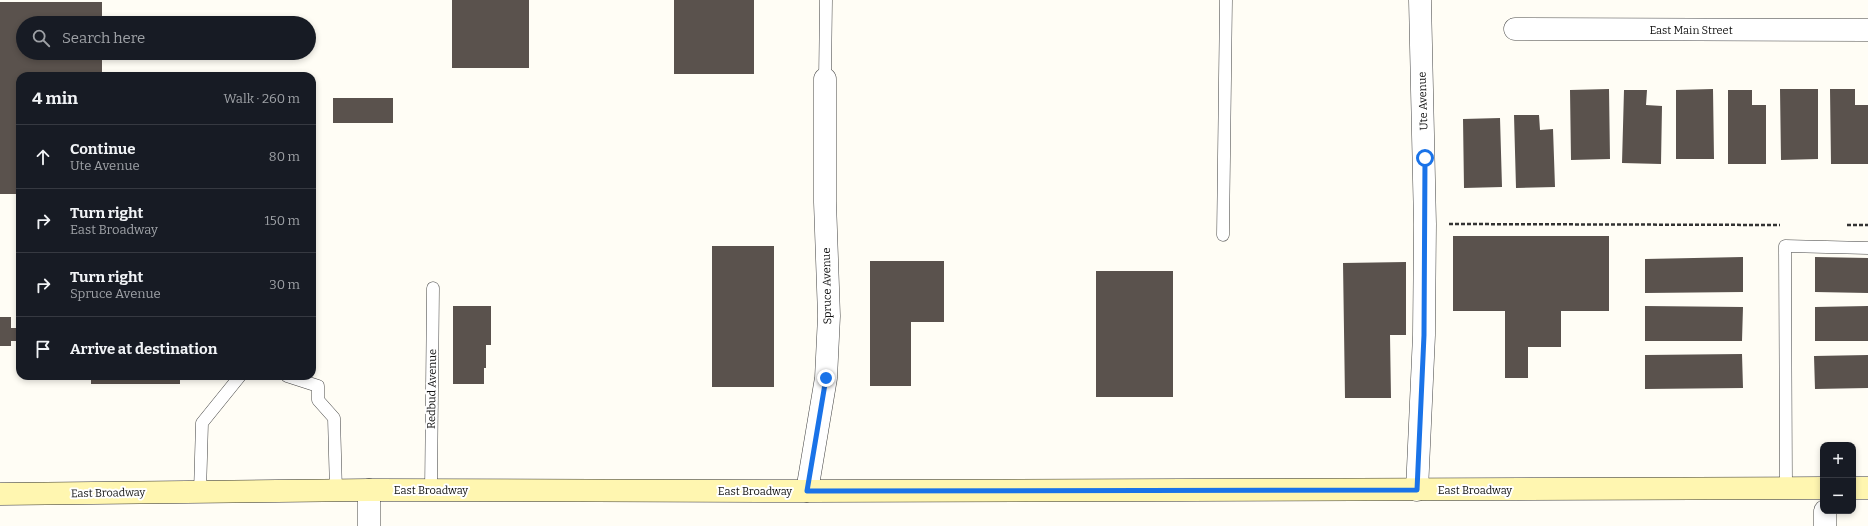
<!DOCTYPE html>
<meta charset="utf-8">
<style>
body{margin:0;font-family:Bitter,serif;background:#20242c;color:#f1f3f6}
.controls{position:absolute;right:12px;bottom:12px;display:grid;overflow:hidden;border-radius:8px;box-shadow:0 2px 6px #0003}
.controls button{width:36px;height:36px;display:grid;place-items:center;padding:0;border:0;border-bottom:1px solid #363941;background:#171b24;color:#f1f3f6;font:20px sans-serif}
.stop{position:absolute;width:12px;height:12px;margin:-9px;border:3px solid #1a73e8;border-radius:50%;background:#fff}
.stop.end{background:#1a73e8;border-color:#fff;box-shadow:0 1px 4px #0008}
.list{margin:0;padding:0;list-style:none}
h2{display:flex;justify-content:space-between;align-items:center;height:52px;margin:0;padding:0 16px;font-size:17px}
h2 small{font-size:13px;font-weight:400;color:#9ea1a6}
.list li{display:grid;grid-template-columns:26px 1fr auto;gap:12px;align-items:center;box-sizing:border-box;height:64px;padding:0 16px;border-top:1px solid #363941}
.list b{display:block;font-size:15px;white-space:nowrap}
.list p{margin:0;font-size:13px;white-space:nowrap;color:#9ea1a6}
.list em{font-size:13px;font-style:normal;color:#9ea1a6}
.icon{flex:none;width:22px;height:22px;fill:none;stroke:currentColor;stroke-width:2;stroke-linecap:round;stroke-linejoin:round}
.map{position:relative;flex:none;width:1868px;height:526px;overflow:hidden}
.search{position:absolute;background:#171b24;box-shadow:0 2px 6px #0003;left:16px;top:16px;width:300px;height:44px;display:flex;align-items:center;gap:10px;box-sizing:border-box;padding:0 14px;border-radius:22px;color:#9ea1a6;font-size:15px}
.panel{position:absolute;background:#171b24;box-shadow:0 2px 6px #0003;left:16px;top:72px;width:300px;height:308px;border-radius:12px}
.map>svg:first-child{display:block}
.building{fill:#5a524d}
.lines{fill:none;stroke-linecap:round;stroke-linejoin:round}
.service-casing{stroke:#444;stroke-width:13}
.minor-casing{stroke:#444;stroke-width:23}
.tertiary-casing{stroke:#444;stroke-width:23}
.secondary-casing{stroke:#333;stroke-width:23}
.path{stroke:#333;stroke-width:2.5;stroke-dasharray:4 2;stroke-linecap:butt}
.service{stroke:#fff;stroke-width:12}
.minor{stroke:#fff;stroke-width:22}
.tertiary{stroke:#fff;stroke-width:22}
.secondary{stroke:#fff6b0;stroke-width:22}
.route{stroke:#1a73e8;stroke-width:5}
.labels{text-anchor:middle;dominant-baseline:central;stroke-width:4;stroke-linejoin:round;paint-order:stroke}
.street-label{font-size:11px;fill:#111;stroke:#fff}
</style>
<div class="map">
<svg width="1868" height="526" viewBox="0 0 1868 526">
<rect width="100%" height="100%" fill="#fffdf5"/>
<path class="building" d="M 452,0 L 529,0 L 529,68 L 452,68 Z
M 674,0 L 754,0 L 754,74 L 674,74 Z
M 0,2 L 102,2 L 102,23 L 23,23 L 23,53 L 102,53 L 102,76 L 20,76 L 20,194 L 0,194 Z
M 1609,89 L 1610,159 L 1571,160 L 1570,90 Z
M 1713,89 L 1714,159 L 1676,159 L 1676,90 Z
M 1780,89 L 1818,89 L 1818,159 L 1781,160 Z
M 1830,89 L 1855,89 L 1855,105 L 1868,105 L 1868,164 L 1831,164 Z
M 1624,90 L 1647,90 L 1646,105 L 1662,106 L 1661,164 L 1622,163 Z
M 1728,90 L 1752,90 L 1752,105 L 1766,105 L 1766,164 L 1728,164 Z
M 333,98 L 393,98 L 393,123 L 333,123 Z
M 1514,115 L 1539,115 L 1540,130 L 1553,129 L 1555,187 L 1516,188 Z
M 1500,118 L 1502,187 L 1464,188 L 1463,119 Z
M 1453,236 L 1609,236 L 1609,311 L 1561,311 L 1561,347 L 1528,347 L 1528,378 L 1505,378 L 1505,311 L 1453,311 Z
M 712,246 L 774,246 L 774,387 L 712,387 Z
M 1743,257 L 1743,292 L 1645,293 L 1645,259 Z
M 1815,257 L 1868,258 L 1868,293 L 1815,292 Z
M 870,261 L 944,261 L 944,322 L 911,322 L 911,386 L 870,386 Z
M 1406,262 L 1406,335 L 1390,335 L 1391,398 L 1345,398 L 1343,263 Z
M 1096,271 L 1173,271 L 1173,397 L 1096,397 Z
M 453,306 L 491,306 L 491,345 L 486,345 L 486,368 L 484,368 L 484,384 L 453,384 Z
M 1645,306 L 1743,307 L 1742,341 L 1645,341 Z
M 1868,306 L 1868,341 L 1815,341 L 1815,307 Z
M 0,317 L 11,317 L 11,328 L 20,328 L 20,341 L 11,341 L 11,346 L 0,346 Z
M 1742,354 L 1743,388 L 1645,389 L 1645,355 Z
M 1868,355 L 1868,388 L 1815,389 L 1814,356 Z
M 91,376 L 180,376 L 180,384 L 91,384 Z"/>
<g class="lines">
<g class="service-casing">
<path id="service" d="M 825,79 L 826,0
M 1223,235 L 1226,0
M 287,376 L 318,386 L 318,400 L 334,418 L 336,491
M 1786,488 L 1785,246 L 1868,248
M 431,491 L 433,288
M 200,492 L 202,423 L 240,376"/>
</g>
<g class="minor-casing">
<path id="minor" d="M 1515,29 L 1868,30
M 1417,490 L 1424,335 L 1425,224 L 1420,0
M 807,491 L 826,378 L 829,316 L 825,202 L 825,79
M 369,526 L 369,490"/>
</g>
<g class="tertiary-casing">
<path id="tertiary" d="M 1825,511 L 1825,526"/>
</g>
<g class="secondary-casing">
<path id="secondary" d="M 1853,488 L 1868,488
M 0,494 L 369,490 L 807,491 L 1823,488"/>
</g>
<path class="path" d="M 1449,224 L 1780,225
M 1847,225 L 1868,225"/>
<use href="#service" class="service"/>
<use href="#minor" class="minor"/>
<use href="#tertiary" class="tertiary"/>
<use href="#secondary" class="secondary"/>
</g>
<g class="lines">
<path class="route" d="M 826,378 L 807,491 L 1417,490 L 1424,335 L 1425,158"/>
</g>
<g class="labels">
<g class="street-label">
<text x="1691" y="30">East Main Street</text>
<text transform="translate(1423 101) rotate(-92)">Ute Avenue</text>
<text transform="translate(827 286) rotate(-91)">Spruce Avenue</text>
<text transform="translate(432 389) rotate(-89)">Redbud Avenue</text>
<text x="431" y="490">East Broadway</text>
<text x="1475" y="490">East Broadway</text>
<text x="755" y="491">East Broadway</text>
<text transform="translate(108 493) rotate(-1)">East Broadway</text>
</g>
</g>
</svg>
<div class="controls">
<button>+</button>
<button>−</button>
</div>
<div class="stop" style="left:1425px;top:158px"></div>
<div class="stop end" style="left:826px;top:378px"></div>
<div class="search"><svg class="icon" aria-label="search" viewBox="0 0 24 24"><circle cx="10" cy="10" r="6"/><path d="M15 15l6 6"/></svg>Search here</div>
<section class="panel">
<h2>4 min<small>Walk · 260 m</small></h2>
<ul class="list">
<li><svg class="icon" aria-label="ahead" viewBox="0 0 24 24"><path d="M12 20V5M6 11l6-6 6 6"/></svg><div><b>Continue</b><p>Ute Avenue</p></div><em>80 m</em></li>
<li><svg class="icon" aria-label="right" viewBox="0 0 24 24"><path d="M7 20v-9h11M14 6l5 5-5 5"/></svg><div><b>Turn right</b><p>East Broadway</p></div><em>150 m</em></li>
<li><svg class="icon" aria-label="right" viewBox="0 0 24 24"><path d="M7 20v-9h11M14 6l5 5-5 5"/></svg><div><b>Turn right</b><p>Spruce Avenue</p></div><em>30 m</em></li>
<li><svg class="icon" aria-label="arrive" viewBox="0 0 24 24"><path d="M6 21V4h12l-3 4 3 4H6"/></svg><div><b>Arrive at destination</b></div></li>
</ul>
</section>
</div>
